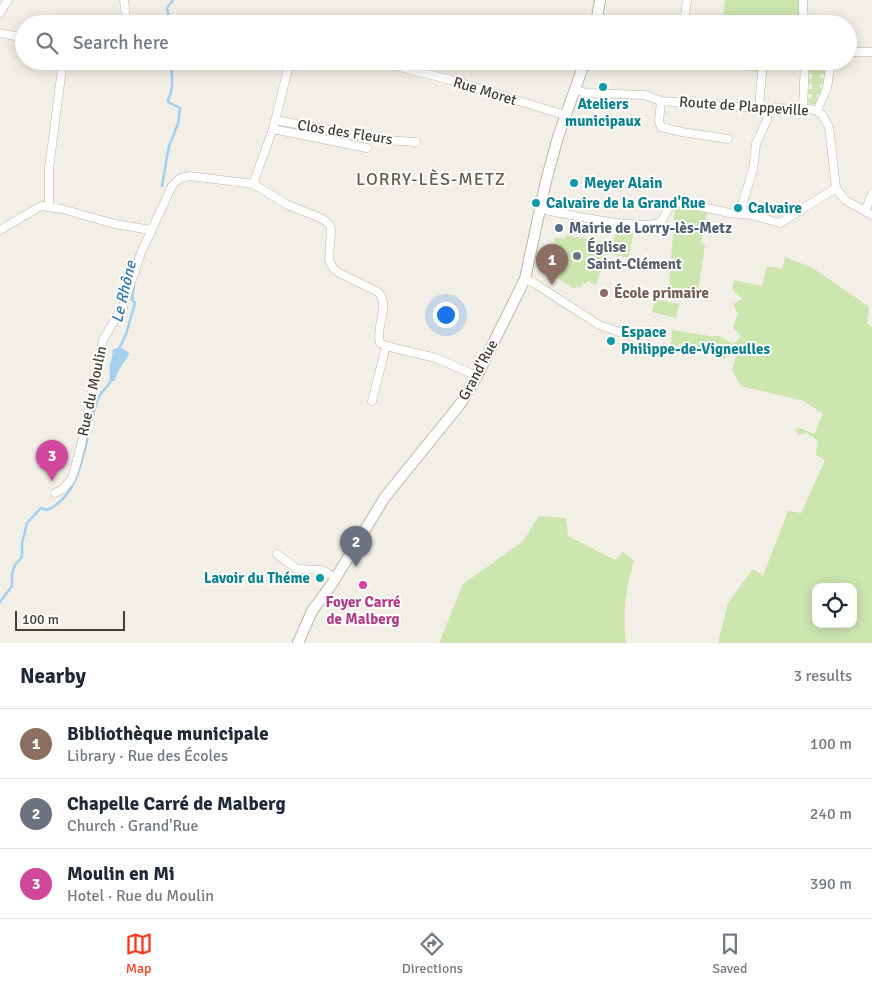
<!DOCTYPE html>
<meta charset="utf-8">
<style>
body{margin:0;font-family:Signika,sans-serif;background:#f2f2f3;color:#1f2937}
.controls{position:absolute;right:15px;bottom:15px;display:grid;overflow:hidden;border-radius:10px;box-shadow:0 2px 12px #0003}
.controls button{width:45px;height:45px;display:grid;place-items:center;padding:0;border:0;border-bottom:1px solid #e0e1e3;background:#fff;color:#1f2937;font:25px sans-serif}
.scale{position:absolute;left:15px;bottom:12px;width:110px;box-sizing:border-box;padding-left:5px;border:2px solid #453f35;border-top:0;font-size:14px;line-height:18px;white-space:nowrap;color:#453f35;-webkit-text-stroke:4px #fff;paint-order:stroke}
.you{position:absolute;left:445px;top:314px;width:18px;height:18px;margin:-12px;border:4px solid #fff;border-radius:50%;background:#1a73e8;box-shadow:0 0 0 8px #1a73e833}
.badge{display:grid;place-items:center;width:32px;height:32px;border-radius:50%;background:#f33d1c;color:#fff;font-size:16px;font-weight:700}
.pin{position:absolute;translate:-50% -41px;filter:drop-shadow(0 1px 2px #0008)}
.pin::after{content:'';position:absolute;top:26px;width:18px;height:15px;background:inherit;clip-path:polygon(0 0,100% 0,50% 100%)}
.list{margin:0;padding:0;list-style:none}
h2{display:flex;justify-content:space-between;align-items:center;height:65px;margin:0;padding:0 20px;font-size:21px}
h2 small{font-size:16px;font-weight:400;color:#747a83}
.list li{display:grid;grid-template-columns:32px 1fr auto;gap:15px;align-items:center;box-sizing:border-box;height:70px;padding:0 20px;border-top:1px solid #e0e1e3}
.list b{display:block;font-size:19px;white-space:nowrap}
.list p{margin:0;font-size:16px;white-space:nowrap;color:#747a83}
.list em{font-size:16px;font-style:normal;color:#747a83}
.icon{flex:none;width:28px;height:28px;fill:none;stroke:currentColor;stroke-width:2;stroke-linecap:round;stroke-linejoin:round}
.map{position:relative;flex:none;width:872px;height:643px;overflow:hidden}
.search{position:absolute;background:#fff;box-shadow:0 2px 12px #0003;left:15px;right:15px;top:15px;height:55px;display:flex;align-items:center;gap:12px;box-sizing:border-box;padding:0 18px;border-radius:28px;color:#747a83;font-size:19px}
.sheet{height:275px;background:#fff}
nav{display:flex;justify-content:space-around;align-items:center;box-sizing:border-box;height:70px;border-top:1px solid #e0e1e3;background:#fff;font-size:14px;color:#747a83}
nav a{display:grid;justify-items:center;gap:2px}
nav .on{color:#f33d1c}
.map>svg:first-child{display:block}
.green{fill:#cde6b0;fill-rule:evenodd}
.water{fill:#a4cfee}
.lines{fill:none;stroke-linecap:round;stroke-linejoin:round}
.stream{stroke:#a4cfee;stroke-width:2.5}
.minor-casing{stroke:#bdb6a9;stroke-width:9}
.tertiary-casing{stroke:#bdb6a9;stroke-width:12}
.minor{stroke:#fff;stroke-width:8}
.tertiary{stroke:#fff;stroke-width:10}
.culture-dot{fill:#0f9aa8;stroke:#fff;stroke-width:2}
.service-dot{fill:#5c6f8a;stroke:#fff;stroke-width:2}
.worship-dot{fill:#6b7280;stroke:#fff;stroke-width:2}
.education-dot{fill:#8d6e63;stroke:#fff;stroke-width:2}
.hotel-dot{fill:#d1479c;stroke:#fff;stroke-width:2}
.labels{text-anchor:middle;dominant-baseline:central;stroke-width:4;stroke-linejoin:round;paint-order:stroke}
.street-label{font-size:15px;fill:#453f35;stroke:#fff}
.culture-label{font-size:15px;font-weight:bold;fill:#0d838f;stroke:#fff;text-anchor:start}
.service-label{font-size:15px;font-weight:bold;fill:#4e5e75;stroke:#fff;text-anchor:start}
.worship-label{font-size:15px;font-weight:bold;fill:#5b616d;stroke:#fff;text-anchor:start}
.education-label{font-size:15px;font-weight:bold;fill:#785e54;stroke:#fff;text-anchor:start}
.hotel-label{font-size:15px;font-weight:bold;fill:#b23c85;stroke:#fff}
.water-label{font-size:16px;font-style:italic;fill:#3279ad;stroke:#fff}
.quarter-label{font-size:18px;letter-spacing:1px;fill:#675d4d;stroke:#fff}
</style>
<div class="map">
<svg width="872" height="643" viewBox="0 0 872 643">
<rect width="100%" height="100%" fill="#f2efe6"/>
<path class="green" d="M 725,0 L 802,0 L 800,24 L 722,24 Z
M 720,61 L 760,61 L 760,72 L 720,68 Z
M 807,61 L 824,61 L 825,64 L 820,64 L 819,69 L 825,69 L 825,74 L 820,74 L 820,78 L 825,79 L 825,84 L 820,84 L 820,88 L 825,89 L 822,95 L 817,94 L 816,98 L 821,100 L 816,104 L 810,104 L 807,99 L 812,98 L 812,94 L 807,94 L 807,89 L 812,89 L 812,84 L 807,83 L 807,79 L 812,79 L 812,74 L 807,74 L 807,69 L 812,69 L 812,64 L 807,64 Z
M 678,207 L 707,213 L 701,243 L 705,244 L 698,294 L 669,288 L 675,208 Z
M 617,230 L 633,232 L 629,258 L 609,254 Z
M 566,235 L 609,243 L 596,285 L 588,281 L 586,284 L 583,282 L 580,288 L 577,286 L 575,289 L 549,273 L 555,238 L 565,238 Z
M 785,257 L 813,268 L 869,307 L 867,324 L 872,327 L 872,643 L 718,643 L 728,603 L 753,569 L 763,576 L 788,511 L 801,513 L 825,460 L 816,455 L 818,441 L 806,433 L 799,435 L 795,430 L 799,428 L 814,434 L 823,414 L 804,401 L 741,386 L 732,370 L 738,350 L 736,348 L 724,359 L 710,354 L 720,351 L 718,344 L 709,341 L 696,351 L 693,346 L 681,343 L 673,350 L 671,344 L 672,330 L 710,336 L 719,336 L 733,344 L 741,337 L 733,327 L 738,314 L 733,304 L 742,299 L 732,289 L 734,280 L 762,286 L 767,266 L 782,269 ZM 816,587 L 853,587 L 853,624 L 816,624 Z
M 655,299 L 679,304 L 676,318 L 652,312 Z
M 539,516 L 566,518 L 568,536 L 615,560 L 623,552 L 634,561 C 625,591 623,611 626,643 L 439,643 L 463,584 L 523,541 Z"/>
<path class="water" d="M 119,347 L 128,352 L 129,355 L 120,368 L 114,381 L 111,381 L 110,371 L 113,349 L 116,349 Z"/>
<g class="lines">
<path class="stream" d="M 170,23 L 167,8 L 173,0
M 162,186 L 169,146 L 178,124 L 180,108 L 168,102 L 168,100 C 175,87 171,75 171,61
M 126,334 L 135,303 L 132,299 L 134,285
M 119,349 L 125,336
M 0,602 L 12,586 L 12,574 L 15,565 L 22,557 L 22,543 L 27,523 L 41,508 L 47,510 C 86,493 84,434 98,399 C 100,392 107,388 111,381 L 111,364"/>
<g class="minor-casing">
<path id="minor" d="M 124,0 L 127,24
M 0,13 L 8,0
M 684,24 L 687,0
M 803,24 L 803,0
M 0,33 L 24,38
M 848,52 L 872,52
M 376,61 L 451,80 L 565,115
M 575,89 L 585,93 L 645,95 L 661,101 L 738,107 L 810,109 L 817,111 L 822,115 L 829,127 L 836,188 L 845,200 L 872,215
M 661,101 L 659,121 L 661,127 L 682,132 L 728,139
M 759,108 L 763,61
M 803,108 L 805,61
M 817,111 L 827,88 L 831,61
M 275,120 L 384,140 L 416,142
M 273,129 L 367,148
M 253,184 L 273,129 L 290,61
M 49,207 L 49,168 L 63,61
M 539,209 C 563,213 643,232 661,222 L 670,206 L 678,202 L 730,213 L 752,215 L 780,223 L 836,188
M 865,211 L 872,194
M 743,213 L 742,205 L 753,169 L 756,144 L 767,120 L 768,108
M 0,230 L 41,206 L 62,209 L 115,224 L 151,230
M 525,279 L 534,283 L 599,325 L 634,337
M 372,401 L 386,346
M 55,493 L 63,489 L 70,481 L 74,472 L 81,445 L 103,340 L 123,306 L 141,253 L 172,186 L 180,178 L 190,176 L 253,184 L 288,205 L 323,219 L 329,224 L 331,230 L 329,260 L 333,268 L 339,273 L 378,292 C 391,305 375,326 380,343 L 386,346 L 436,358 L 477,376
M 277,554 L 297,569 L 322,570 L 336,578"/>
</g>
<g class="tertiary-casing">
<path id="tertiary" d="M 596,24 L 600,0
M 298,643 L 312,611 L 332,584 L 385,497 L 461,403 L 477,376 L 525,279 L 546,181 L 558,137 L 585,61"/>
</g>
<use href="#minor" class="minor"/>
<use href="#tertiary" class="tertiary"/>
</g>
<g class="culture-dot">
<circle cx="603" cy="87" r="5"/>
<circle cx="574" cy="183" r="5"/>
<circle cx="536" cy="203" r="5"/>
<circle cx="738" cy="208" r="5"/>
<circle cx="611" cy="341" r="5"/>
<circle cx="320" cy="578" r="5"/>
</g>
<circle class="service-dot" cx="559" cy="228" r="5"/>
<circle class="worship-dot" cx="577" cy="256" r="5"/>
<circle class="education-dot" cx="604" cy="293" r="5"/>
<circle class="hotel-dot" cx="363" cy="585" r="5"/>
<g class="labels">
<g class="street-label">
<text transform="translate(485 91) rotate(17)">Rue Moret</text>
<text transform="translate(744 106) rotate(4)">Route de Plappeville</text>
<text transform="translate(345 132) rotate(9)">Clos des Fleurs</text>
<text transform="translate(478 370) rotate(-62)">Grand'Rue</text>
<text transform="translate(92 391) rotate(-78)">Rue du Moulin</text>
</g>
<g class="culture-label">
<text x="603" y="104" text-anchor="middle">Ateliers<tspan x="603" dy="17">municipaux</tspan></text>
<text x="584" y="183">Meyer Alain</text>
<text x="546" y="203">Calvaire de la Grand'Rue</text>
<text x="748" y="208">Calvaire</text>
<text x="621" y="332">Espace<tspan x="621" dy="17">Philippe-de-Vigneulles</tspan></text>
<text x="310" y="578" text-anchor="end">Lavoir du Théme</text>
</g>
<g class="service-label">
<text x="569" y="228">Mairie de Lorry-lès-Metz</text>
</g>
<g class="worship-label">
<text x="587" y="247">Église<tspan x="587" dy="17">Saint-Clément</tspan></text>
</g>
<g class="education-label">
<text x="614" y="293">École primaire</text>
</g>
<g class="hotel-label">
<text x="363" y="602">Foyer Carré<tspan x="363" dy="17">de Malberg</tspan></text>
</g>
<g class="water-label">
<text transform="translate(124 292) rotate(-77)">Le Rhône</text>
</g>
<g class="quarter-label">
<text x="431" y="179">LORRY-LÈS-METZ</text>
</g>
</g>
</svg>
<div class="controls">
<button><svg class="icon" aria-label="locate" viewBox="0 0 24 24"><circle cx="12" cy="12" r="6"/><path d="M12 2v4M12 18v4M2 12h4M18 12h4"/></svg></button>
</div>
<div class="scale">100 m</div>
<div class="you"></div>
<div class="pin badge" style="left:552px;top:285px;background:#8d6e63">1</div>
<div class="pin badge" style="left:356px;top:567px;background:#6b7280">2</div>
<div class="pin badge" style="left:52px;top:481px;background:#d1479c">3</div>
<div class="search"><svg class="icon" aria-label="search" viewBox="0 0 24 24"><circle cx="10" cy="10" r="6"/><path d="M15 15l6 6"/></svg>Search here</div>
</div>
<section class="sheet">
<h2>Nearby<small>3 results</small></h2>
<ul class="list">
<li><span class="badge" style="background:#8d6e63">1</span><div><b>Bibliothèque municipale</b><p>Library · Rue des Écoles</p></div><em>100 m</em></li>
<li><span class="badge" style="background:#6b7280">2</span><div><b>Chapelle Carré de Malberg</b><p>Church · Grand'Rue</p></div><em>240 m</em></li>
<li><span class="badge" style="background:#d1479c">3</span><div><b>Moulin en Mi</b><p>Hotel · Rue du Moulin</p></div><em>390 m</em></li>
</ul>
</section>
<nav>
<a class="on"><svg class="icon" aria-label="map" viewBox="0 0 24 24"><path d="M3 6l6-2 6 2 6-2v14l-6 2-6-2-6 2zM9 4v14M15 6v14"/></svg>Map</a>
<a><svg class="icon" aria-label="directions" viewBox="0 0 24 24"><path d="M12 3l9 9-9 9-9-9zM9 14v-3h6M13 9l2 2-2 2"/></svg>Directions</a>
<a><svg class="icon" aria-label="saved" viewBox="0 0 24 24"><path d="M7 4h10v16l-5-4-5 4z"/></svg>Saved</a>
</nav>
